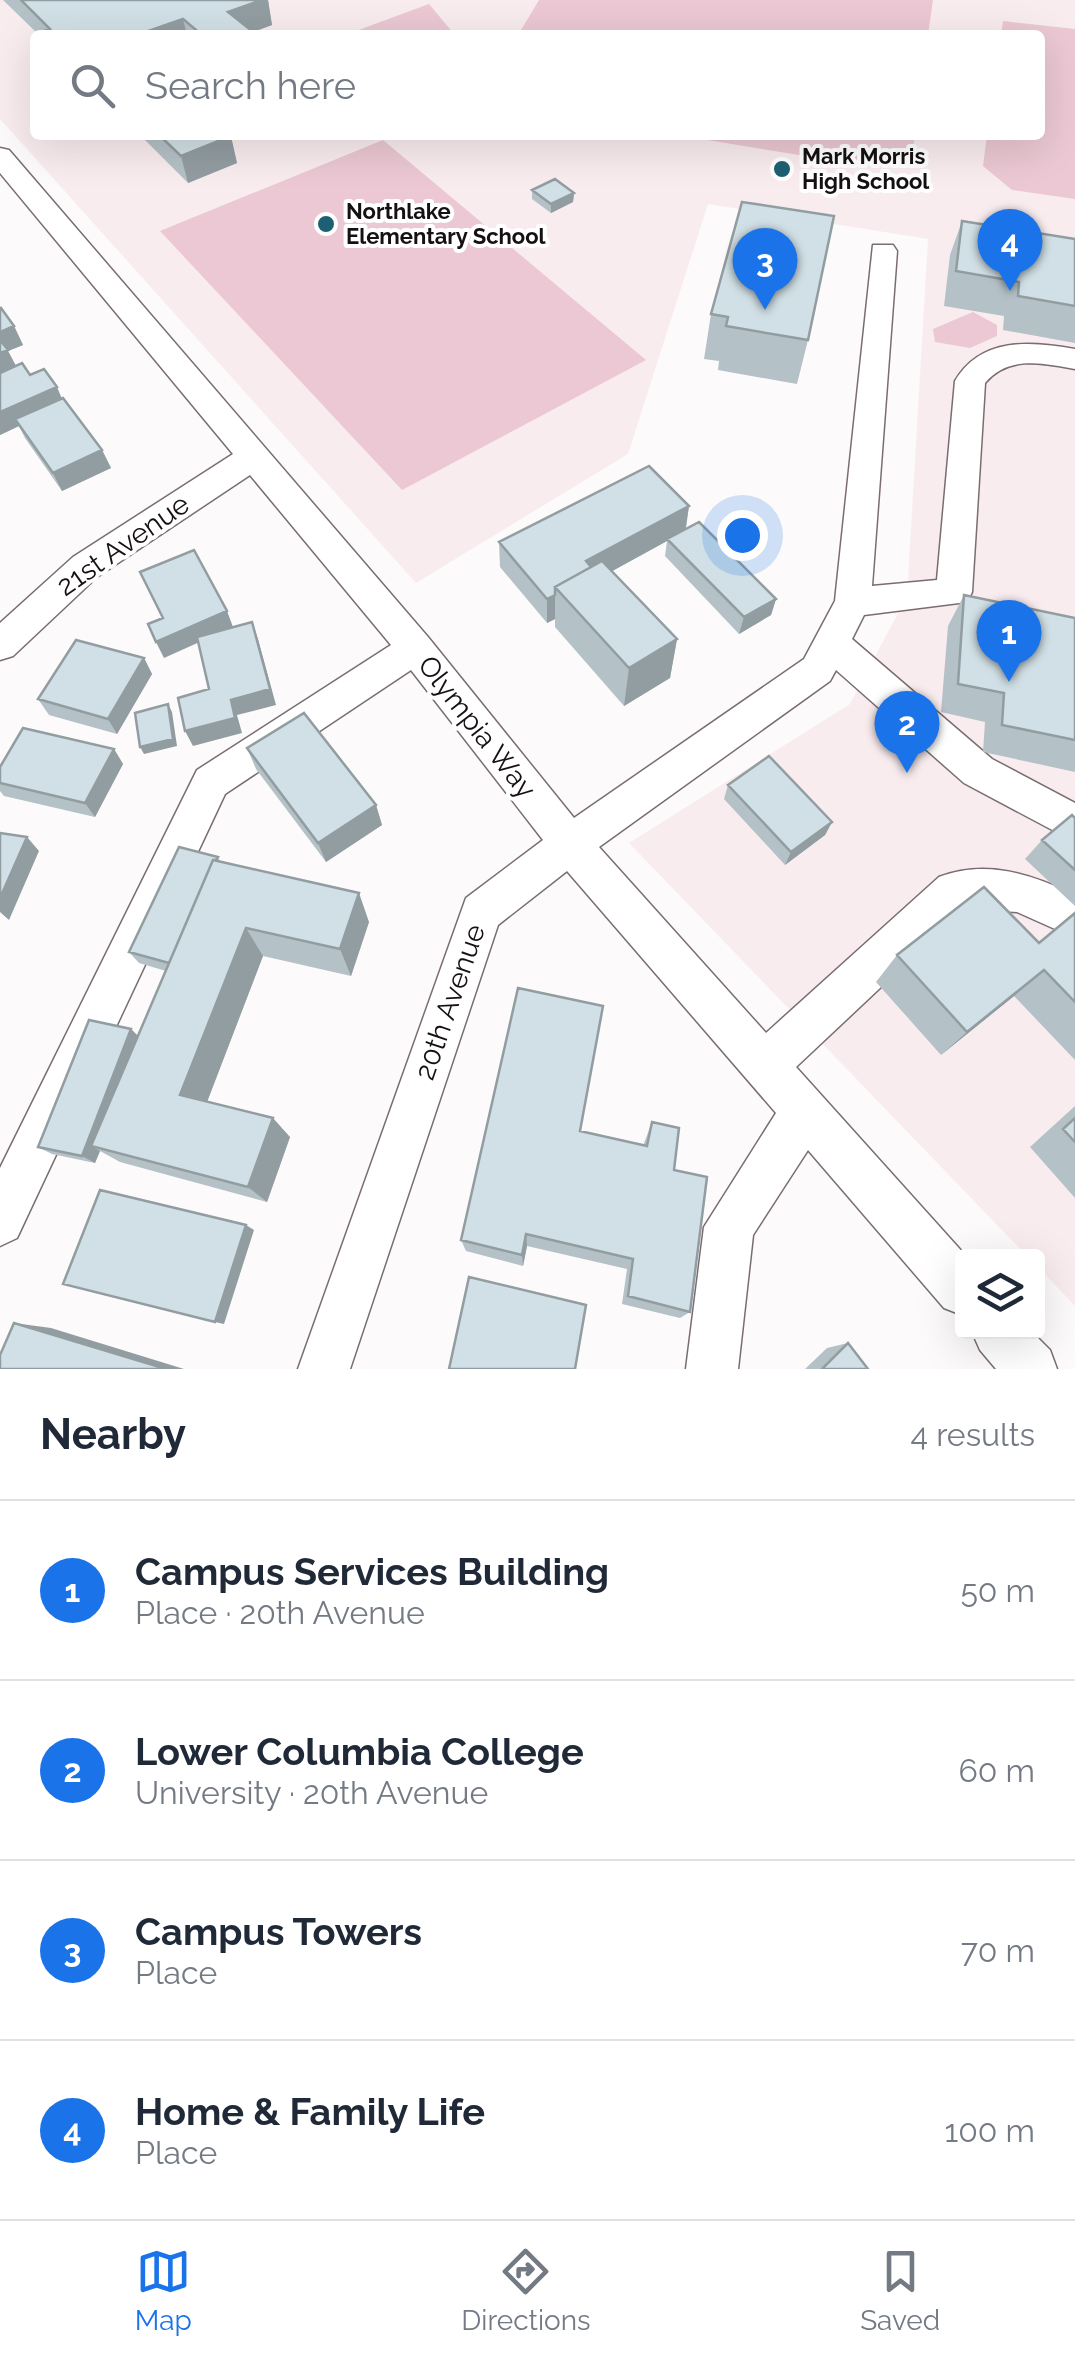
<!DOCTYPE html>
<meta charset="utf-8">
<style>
body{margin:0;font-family:Raleway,sans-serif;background:#f6f6f7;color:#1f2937}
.controls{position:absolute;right:30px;bottom:30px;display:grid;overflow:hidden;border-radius:10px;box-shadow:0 10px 40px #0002}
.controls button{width:90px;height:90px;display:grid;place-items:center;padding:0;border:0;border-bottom:2px solid #e0e1e3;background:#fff;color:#1f2937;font:50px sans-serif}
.you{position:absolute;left:742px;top:535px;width:35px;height:35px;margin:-25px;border:8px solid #fff;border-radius:50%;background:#1a73e8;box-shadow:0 0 0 15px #1a73e833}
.badge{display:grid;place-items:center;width:65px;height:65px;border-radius:50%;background:#1a73e8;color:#fff;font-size:32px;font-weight:700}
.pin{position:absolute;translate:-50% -82px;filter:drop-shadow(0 2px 5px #0008)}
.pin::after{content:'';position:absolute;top:52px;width:35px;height:30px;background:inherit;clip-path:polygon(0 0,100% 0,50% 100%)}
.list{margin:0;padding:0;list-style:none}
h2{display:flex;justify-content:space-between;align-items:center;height:130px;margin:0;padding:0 40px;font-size:42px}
h2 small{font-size:32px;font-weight:400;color:#747a83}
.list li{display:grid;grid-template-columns:65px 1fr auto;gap:30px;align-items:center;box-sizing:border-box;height:180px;padding:0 40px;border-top:2px solid #e0e1e3}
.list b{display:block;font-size:38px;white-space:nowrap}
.list p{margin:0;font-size:32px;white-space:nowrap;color:#747a83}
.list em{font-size:32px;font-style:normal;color:#747a83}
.icon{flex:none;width:55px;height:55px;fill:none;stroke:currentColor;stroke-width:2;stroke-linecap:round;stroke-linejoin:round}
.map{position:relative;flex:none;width:1075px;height:1369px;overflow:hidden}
.search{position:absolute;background:#fff;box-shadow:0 10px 40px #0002;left:30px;right:30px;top:30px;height:110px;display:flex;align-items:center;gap:25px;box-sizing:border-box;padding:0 35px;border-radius:10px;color:#747a83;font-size:38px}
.sheet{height:850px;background:#fff}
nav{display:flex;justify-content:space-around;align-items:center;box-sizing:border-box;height:140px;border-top:2px solid #e0e1e3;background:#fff;font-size:28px;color:#747a83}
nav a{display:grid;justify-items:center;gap:5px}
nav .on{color:#1a73e8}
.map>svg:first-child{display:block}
.built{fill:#f9ecef;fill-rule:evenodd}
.green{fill:#ebc8d3}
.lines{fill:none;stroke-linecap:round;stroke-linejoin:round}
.minor-casing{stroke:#7a6d71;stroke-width:3}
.minor{fill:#fff;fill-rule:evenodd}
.wall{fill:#b4c1c6}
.shaded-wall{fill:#929da1}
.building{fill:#d1e0e6;stroke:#929da1;stroke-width:2.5}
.poi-dot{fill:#1d6073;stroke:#fff;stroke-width:4}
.labels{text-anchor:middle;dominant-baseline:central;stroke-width:8;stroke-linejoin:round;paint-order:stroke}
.far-poi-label{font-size:22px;font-weight:bold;fill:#151012;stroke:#fff;text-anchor:start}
.street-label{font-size:28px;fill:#151012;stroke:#fff}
</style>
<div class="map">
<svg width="1075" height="1369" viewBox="0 0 1075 1369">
<rect width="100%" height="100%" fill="#fdfafb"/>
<path class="built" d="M 0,0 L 1075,0 L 1075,1306 L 1038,1267 L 1038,1256 L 1027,1256 L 629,843 L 850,704 L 907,596 L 928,239 L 708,204 L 628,454 L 416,583 L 0,119 ZM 35,35 L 1040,35 L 1040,135 L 35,135 Z"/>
<path class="green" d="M 539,0 L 933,0 L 928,35 L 518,35 Z
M 429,4 L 455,35 L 345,35 Z
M 1003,21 L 1075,29 L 1075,199 L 1012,190 L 983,166 L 987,135 L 1040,135 L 1040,35 L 1001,35 Z
M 677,135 L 915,135 L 913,148 L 860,165 Z
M 383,140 L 646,360 L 402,490 L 160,231 Z
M 973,312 L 997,325 L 997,336 L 970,348 L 935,342 L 933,329 Z"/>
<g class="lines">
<g class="minor-casing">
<path id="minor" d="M 0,148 L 9,150 L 428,637 L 574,818 L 804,659 L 835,601 L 873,245 L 893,245 L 897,251 L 872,586 L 937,580 L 955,381 C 981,337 1030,341 1075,349 L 1075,369 C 1043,363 1008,355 985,383 L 972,592 L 967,602 L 864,615 L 852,639 L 992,759 L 1075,803 L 1075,842 L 964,783 L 836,670 L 830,681 L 599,847 L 766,1033 L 939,877 C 986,859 1031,874 1075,895 L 1075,938 L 1017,912 L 964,909 L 796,1067 L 966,1256 L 962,1315 L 944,1308 L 808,1150 L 753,1235 L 738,1369 L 686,1369 L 704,1227 L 776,1113 L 567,871 L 498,925 L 350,1369 L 298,1369 L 466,898 L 543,840 L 411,670 L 225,794 L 17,1238 L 0,1246 L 0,1168 L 197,770 L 391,645 L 250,475 L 97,577 L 13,656 L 0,660 L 0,623 L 73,557 L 233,454 L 0,173 Z
M 972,1332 L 1032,1332 L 1050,1350 L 1057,1369 L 996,1369 L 980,1350 Z"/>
</g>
<use href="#minor" class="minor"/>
</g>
<path class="wall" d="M 3,0 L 268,0 L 272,25 L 253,32 L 257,35 L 39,35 Z
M 140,135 L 230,135 L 237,163 L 188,183 Z
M 532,190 L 574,193 L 573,202 L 551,213 L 532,199 Z
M 742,202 L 808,340 L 797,384 L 718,370 L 719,361 L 704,359 L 711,314 Z
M 962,221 L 1075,239 L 1075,343 L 1003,330 L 1004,316 L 944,306 L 950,255 Z
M 0,309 L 14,326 L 23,345 L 8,351 L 16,366 L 62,398 L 102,450 L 111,468 L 62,491 L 25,438 L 19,426 L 0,435 Z
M 689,506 L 686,529 L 776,599 L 771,615 L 739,634 L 665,556 L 667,541 L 612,571 L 677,639 L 670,678 L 624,706 L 555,627 L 555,619 L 547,623 L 500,567 L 499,542 Z
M 964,595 L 1075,618 L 1075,772 L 983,752 L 985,722 L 941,712 L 948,626 Z
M 144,658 L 152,674 L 117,734 L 49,715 L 38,699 Z
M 247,748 L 376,805 L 382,825 L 326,862 L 256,769 Z
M 114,749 L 123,764 L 95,817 L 4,796 L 0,791 L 0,767 Z
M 728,785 L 832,822 L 825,835 L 785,865 L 724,799 Z
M 1075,818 L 1075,906 L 1025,859 L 1042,840 Z
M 218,857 L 220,861 L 369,922 L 351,976 L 263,956 L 207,1102 L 290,1137 L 267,1202 L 120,1162 L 100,1151 L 95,1163 L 52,1154 L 38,1147 L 131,1029 L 138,1036 L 166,971 L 139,963 L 129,952 Z
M 1075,913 L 1075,1060 L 1014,996 L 941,1055 L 876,982 L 897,955 L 1039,943 Z
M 1075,1106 L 1075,1198 L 1030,1147 Z
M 652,1122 L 674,1170 L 690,1312 L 680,1318 L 622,1304 L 627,1269 L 527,1246 L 523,1266 L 466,1251 L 461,1240 L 581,1131 L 643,1146 Z
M 848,1343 L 868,1369 L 805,1369 L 827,1348 Z"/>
<path class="shaded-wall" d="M 262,0 L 268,0 L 272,25 L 244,35 L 228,12 Z
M 183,19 L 187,35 L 137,35 Z
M 231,136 L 237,163 L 188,183 L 181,156 Z
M 574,193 L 573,202 L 551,213 L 551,204 Z
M 14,326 L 23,345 L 8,351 L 17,368 L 0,376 L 0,332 Z
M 57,387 L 65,406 L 15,419 L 19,426 L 0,435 L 0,412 Z
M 102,450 L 111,468 L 62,491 L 53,473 Z
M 689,506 L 685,532 L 667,539 L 667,541 L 596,580 L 586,561 Z
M 555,595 L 555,619 L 547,623 L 547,599 Z
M 776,599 L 771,615 L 739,634 L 744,617 Z
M 227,611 L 233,627 L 164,658 L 156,642 Z
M 252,622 L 258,639 L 276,705 L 237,715 L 242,733 L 193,746 L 185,731 L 231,700 Z
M 677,639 L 670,678 L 624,706 L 629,668 Z
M 144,658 L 152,674 L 117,734 L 108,719 Z
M 168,704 L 172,712 L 177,746 L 144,754 L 140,747 Z
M 114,749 L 123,764 L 95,817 L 85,803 Z
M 376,805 L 382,825 L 326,862 L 318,843 Z
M 832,822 L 825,835 L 785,865 L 791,852 Z
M 27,837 L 39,851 L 9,920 L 0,912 L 0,898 Z
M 359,893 L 369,922 L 351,976 L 340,949 Z
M 246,928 L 263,956 L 202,1115 L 180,1095 Z
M 1044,970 L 1014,996 L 941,1055 L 967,1032 Z
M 131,1029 L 141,1039 L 91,1146 L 100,1151 L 95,1163 L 82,1156 Z
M 273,1118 L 290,1137 L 267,1202 L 248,1187 Z
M 246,1225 L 254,1230 L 224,1324 L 215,1322 Z
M 526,1234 L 527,1246 L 523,1266 L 522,1255 Z
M 14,1323 L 51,1328 L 184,1369 L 166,1369 Z"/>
<path class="building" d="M 21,0 L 262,0 L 228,12 L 257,35 L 202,35 L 183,19 L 137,35 L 40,35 L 38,33 L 50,29 Z
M 159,135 L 230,135 L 231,136 L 181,156 Z
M 555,179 L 574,193 L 551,204 L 532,190 Z
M 742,202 L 834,216 L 808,340 L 726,326 L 728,317 L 711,314 Z
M 962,221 L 1075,239 L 1075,306 L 1018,296 L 1019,282 L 956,271 Z
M 1,308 L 14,326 L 0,332 L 0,309 Z
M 0,340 L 8,350 L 0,353 Z
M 22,363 L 30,375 L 44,369 L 57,387 L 0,412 L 0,373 Z
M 63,398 L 102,450 L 53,473 L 15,419 Z
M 649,466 L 689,506 L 586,561 L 591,567 L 555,587 L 555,595 L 547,599 L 499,542 Z
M 699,522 L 776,599 L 744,617 L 667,539 Z
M 194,550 L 227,611 L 156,642 L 148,624 L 163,618 L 140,572 Z
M 602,561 L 677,639 L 629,668 L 555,587 Z
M 964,595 L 1075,618 L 1075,740 L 1002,725 L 1004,693 L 958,684 Z
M 252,622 L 270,689 L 231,700 L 235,718 L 185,731 L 178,698 L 209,689 L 197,637 Z
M 76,640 L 144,658 L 108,719 L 38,699 Z
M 168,704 L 173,739 L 140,747 L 135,713 Z
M 304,713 L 376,805 L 318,843 L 247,748 Z
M 23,728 L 114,749 L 85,803 L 0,783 L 0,767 Z
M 769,756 L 832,822 L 791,852 L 728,785 Z
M 1072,815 L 1075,818 L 1075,870 L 1042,840 Z
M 0,833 L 27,837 L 0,898 Z
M 179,847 L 218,857 L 216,860 L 213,860 L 169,963 L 129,952 Z
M 213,860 L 359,893 L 340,949 L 246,928 L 180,1095 L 273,1118 L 248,1187 L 91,1146 Z
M 984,887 L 1039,943 L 1075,913 L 1075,1002 L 1044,970 L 967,1032 L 897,955 Z
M 518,988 L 603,1006 L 580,1131 L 647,1146 L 652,1122 L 679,1128 L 674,1170 L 707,1177 L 690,1312 L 628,1296 L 633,1259 L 526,1234 L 522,1255 L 461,1240 Z
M 89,1020 L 131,1029 L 82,1156 L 38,1147 Z
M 1075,1118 L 1075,1142 L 1063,1129 Z
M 100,1190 L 246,1225 L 215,1322 L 63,1284 Z
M 469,1277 L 586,1305 L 575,1369 L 449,1369 Z
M 14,1323 L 166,1369 L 0,1369 L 0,1355 Z
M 848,1343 L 868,1369 L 822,1369 Z"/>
<g class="poi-dot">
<circle cx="782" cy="169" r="10"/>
<circle cx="326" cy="224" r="10"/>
</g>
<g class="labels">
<g class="far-poi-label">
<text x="802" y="156">Mark Morris<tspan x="802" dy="25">High School</tspan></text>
<text x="346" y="211">Northlake<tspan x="346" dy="25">Elementary School</tspan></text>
</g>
<g class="street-label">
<text transform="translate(123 545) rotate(-35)">21st Avenue</text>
<text transform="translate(477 727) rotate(52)">Olympia Way</text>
<text transform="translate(450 1002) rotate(-71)">20th Avenue</text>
</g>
</g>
</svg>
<div class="controls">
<button><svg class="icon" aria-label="layers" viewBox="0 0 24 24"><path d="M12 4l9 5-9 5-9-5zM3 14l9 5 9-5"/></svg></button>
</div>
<div class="you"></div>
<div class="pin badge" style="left:1009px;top:682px">1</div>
<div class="pin badge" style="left:907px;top:773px">2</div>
<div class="pin badge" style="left:765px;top:310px">3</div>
<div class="pin badge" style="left:1010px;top:291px">4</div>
<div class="search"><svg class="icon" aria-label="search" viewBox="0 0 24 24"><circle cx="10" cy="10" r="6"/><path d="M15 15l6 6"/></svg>Search here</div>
</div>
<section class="sheet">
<h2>Nearby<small>4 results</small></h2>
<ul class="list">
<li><span class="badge">1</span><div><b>Campus Services Building</b><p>Place · 20th Avenue</p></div><em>50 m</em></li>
<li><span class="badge">2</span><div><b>Lower Columbia College</b><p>University · 20th Avenue</p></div><em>60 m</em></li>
<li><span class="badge">3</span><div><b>Campus Towers</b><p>Place</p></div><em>70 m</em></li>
<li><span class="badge">4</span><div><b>Home &amp; Family Life</b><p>Place</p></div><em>100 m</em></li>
</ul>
</section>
<nav>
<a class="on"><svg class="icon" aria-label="map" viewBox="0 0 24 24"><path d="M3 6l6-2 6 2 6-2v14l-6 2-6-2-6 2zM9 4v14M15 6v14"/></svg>Map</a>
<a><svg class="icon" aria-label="directions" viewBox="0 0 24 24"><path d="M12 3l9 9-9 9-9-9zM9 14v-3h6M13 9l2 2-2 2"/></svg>Directions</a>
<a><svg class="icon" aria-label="saved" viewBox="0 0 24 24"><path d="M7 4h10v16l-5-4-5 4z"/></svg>Saved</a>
</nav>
